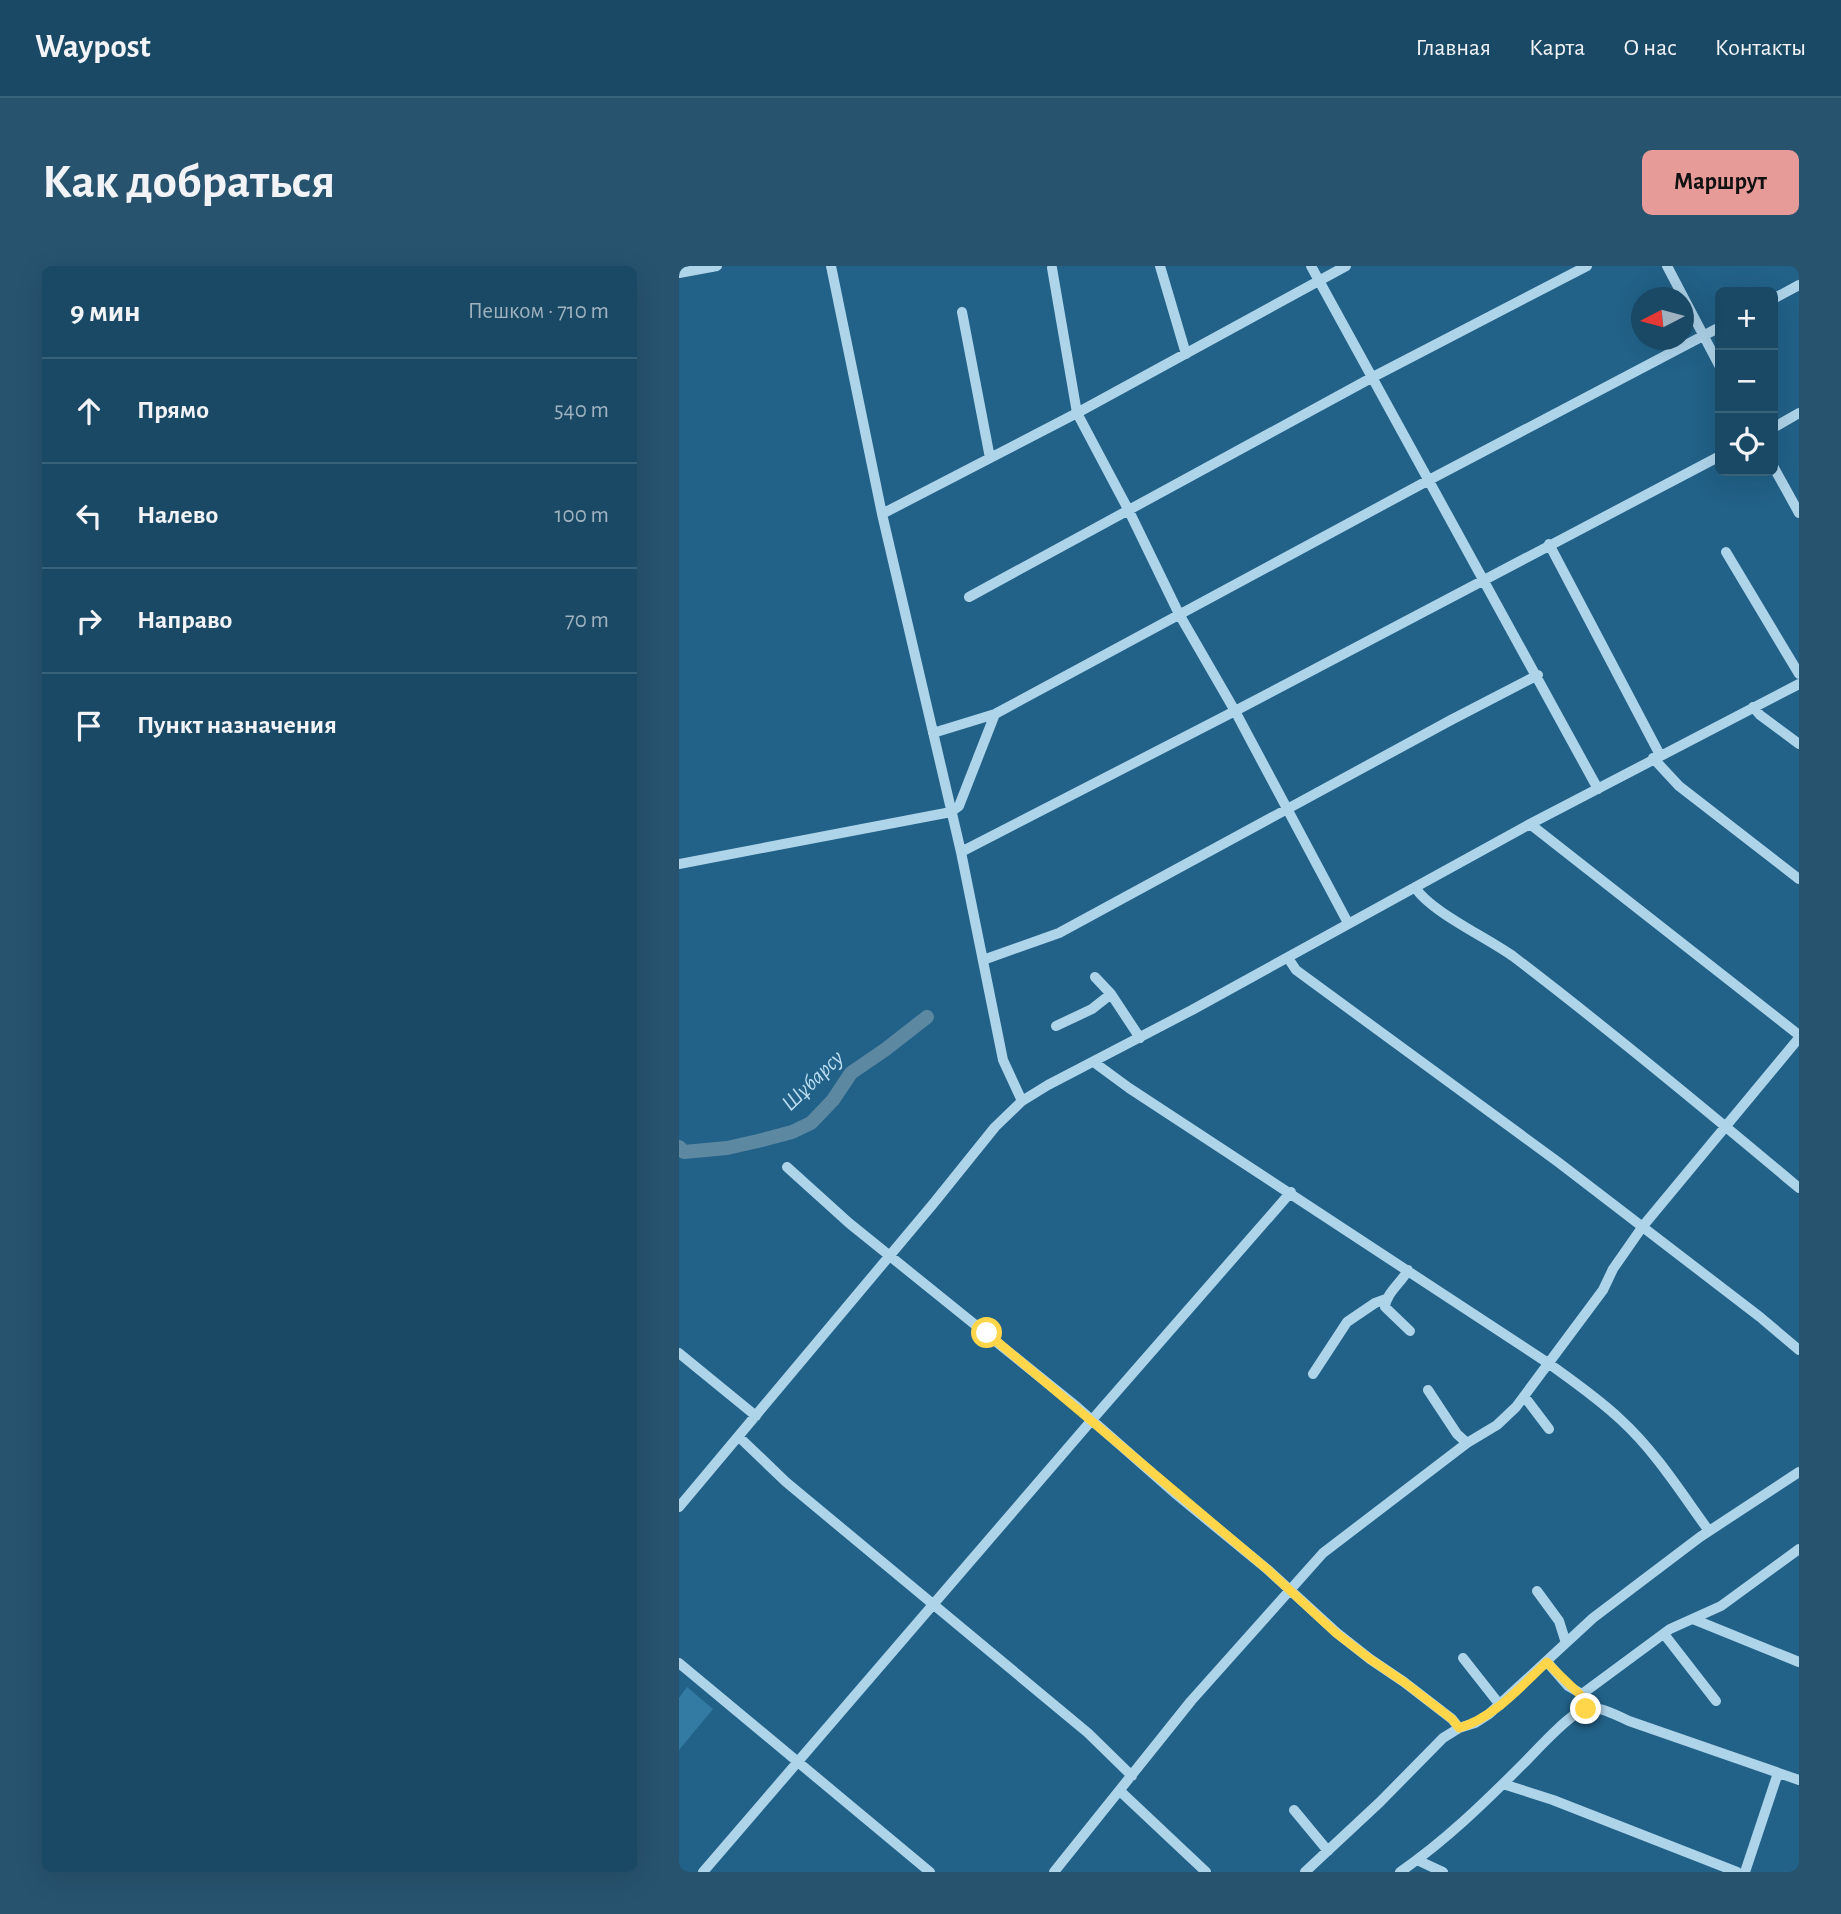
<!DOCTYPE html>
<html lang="ru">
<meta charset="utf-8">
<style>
body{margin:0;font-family:"Alegreya Sans",sans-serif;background:#27536f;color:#f1f3f6}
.controls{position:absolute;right:21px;top:21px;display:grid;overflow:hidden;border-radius:10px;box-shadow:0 7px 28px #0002}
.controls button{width:63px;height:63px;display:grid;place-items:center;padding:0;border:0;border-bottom:2px solid #38617a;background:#1a4966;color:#f1f3f6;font:35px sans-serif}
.compass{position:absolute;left:952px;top:21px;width:63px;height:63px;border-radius:50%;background:#1a4966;box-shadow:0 7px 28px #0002;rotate:264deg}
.stop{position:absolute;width:21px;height:21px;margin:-16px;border:5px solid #ffd54a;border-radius:50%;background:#fff}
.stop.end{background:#ffd54a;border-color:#fff;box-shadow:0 2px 7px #0008}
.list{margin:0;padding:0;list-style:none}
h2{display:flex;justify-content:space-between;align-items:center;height:91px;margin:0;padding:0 28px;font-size:30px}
h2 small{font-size:23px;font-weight:400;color:#9fb2bf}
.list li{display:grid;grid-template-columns:46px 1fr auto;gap:21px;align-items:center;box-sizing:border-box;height:105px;padding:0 28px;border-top:2px solid #38617a}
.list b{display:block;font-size:26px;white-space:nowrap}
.list em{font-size:23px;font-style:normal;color:#9fb2bf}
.icon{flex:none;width:38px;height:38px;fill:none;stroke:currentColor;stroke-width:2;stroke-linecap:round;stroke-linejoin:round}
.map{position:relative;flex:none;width:1120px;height:1606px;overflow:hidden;border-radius:10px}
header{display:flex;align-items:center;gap:42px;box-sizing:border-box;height:98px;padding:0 35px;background:#1a4966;border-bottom:2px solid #38617a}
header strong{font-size:33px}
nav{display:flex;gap:38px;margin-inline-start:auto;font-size:24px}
.intro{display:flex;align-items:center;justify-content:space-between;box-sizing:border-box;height:168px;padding:0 42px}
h1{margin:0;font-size:49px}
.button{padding:18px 32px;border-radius:10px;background:#e69b98;color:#111;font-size:24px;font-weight:700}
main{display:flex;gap:42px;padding:0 42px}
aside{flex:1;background:#1a4966;border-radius:10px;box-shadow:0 7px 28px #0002}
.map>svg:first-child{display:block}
.green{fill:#337ba3}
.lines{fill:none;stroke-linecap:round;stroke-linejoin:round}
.river{stroke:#5c88a2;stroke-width:14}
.minor{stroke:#aed4ea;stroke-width:10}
.route{stroke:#ffd54a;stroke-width:9}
.labels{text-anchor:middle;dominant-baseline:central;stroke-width:5;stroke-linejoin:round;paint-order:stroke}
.water-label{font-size:23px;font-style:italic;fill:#b9ddf1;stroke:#226188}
</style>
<header>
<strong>Waypost</strong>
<nav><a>Главная</a><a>Карта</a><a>О нас</a><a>Контакты</a></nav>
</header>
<div class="intro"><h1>Как добраться</h1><a class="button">Маршрут</a></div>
<main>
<aside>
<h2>9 мин<small>Пешком · 710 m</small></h2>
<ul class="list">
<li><svg class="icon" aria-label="ahead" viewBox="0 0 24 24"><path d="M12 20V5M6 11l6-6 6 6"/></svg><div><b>Прямо</b></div><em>540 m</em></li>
<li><svg class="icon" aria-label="left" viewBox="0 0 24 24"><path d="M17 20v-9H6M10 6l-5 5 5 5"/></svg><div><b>Налево</b></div><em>100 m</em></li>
<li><svg class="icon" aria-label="right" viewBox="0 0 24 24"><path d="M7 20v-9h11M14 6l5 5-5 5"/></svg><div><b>Направо</b></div><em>70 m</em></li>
<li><svg class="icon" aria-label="arrive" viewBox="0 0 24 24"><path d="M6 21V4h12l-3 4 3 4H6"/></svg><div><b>Пункт назначения</b></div></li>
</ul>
</aside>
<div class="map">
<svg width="1120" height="1606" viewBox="0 0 1120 1606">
<rect width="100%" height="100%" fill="#226188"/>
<path class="green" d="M 8,1421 L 34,1443 L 0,1484 L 0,1432 Z"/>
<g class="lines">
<path class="river" d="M 0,881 L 5,886 L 48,882 L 79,875 L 113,866 L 132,857 L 154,834 L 172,807 L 207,783 L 248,751"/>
<path class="minor" d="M 152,0 L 203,248 L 282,586 L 324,794 L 343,835
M 481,0 L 507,88
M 632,0 L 919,523
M 988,0 L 1041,101
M 373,2 L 398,147 L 450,245 L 500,348 L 556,445 L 669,657
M 0,7 L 38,0
M 1094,33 L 1120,19
M 283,46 L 311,192
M 1094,162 L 1120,147
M 1094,200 L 1120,247
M 203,248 L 398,147 L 667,0
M 870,278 L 981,489
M 1047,286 L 1120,408
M 290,331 L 694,111 L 908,0
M 1074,441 L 1081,449 L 1120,478
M 254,467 L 316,448 L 750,214 L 1041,61
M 974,492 L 1000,520 L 1120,613
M 851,558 L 1120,769
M 282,586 L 556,445 L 1041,190
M 0,598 L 272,546 L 280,540 L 316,448
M 736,621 C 750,645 809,672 835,691 C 932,765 1026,843 1120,922
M 609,692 L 617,704 L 879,896 L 1081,1051 L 1120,1084
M 304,694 L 380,667 L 772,454 L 859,409
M 416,711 L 432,728 L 461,772
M 377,760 L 413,743 L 432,728
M 416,797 L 450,822 L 869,1097 C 894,1115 920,1133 942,1154 C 977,1186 1003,1228 1030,1265
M 108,901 L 170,957 L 398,1141 L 498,1229 L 588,1303 L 658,1367 L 691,1393 L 725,1416 L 773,1453 L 780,1462
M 729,1004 C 723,1016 707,1027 706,1041 L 731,1065
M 0,1087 L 77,1150
M 634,1108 L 668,1056 L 696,1037 L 707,1033
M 749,1124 L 778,1168 L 788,1177
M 845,1130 L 870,1163
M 60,1171 L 107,1216 L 409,1467 L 453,1510
M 0,1241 L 254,938 L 316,861 L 343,835 L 369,819 L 513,744 L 851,558 L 1120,418
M 858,1325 L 880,1355 L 887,1377
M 1014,1353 L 1120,1396
M 985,1368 L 1037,1435
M 784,1392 L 821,1439
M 868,1396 L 889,1420 L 903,1428 L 915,1443
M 0,1397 L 251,1606
M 903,1428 L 991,1363 L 1042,1340 L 1120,1283
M 824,1518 L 874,1534 L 1058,1606
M 441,1525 L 527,1606
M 615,1544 L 649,1585
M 738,1594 L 764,1606
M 24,1606 L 412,1155 L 612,926
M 375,1606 L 512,1435 L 644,1287 L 788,1177 L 818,1159 L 837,1141 L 924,1024 L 934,1003 L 964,960 L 1120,772
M 626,1606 L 701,1536 L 764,1472 L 780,1462 L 796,1457 L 810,1448 L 914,1352 L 1021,1271 L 1120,1206
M 721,1606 C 766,1575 805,1537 844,1498 C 857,1485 888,1450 904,1444 C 919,1438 936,1449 950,1455 L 1120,1514
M 1066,1606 L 1099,1507"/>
</g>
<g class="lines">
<path class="route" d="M 308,1067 L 588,1303 L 657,1367 L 691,1393 L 725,1416 L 773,1453 L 780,1462 C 816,1451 841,1421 868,1396 C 883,1413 900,1426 915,1443 L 907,1443"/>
</g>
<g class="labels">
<g class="water-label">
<text transform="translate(134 815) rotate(-44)">Шұбарсу</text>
</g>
</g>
</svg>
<div class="controls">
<button>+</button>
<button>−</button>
<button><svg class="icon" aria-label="locate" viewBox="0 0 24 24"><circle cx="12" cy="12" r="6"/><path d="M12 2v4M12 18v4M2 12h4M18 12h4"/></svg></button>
</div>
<svg class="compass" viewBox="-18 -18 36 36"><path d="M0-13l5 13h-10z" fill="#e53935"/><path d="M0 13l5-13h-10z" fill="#9fb2bf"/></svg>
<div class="stop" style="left:308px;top:1067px"></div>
<div class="stop end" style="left:907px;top:1443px"></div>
</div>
</main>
